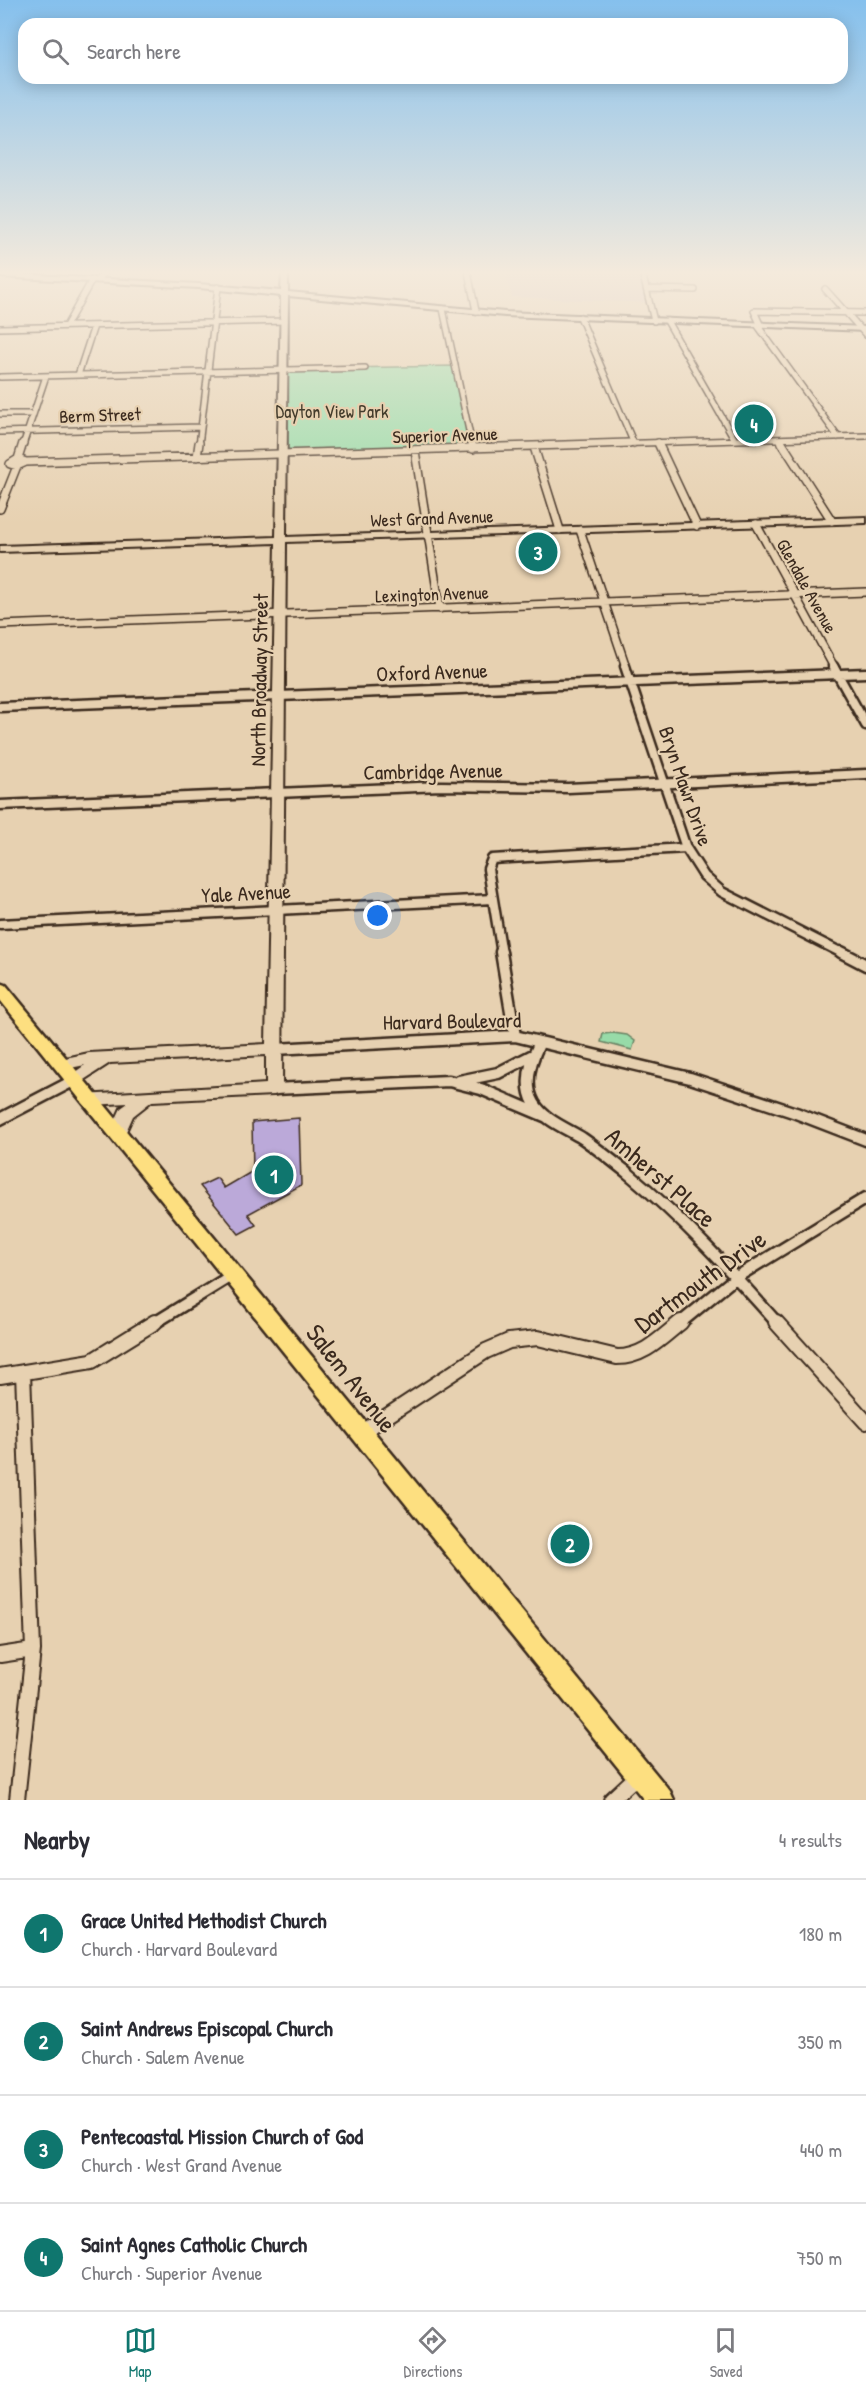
<!DOCTYPE html>
<meta charset="utf-8">
<style>
body{margin:0;font-family:"Patrick Hand",sans-serif;background:#f7f7f7;color:#2b2b33}
.you{position:absolute;left:378px;top:916px;width:21px;height:21px;margin:-15px;border:4px solid #fff;border-radius:50%;background:#1a73e8;box-shadow:0 0 0 9px #1a73e833}
.badge{display:grid;place-items:center;width:39px;height:39px;border-radius:50%;background:#0f766e;color:#fff;font-size:20px;font-weight:700}
.pin{position:absolute;translate:-50% -50%;border:3px solid #fff;box-shadow:0 2px 6px #0006}
.list{margin:0;padding:0;list-style:none}
h2{display:flex;justify-content:space-between;align-items:center;height:78px;margin:0;padding:0 24px;font-size:26px}
h2 small{font-size:20px;font-weight:400;color:#7c7c81}
.list li{display:grid;grid-template-columns:39px 1fr auto;gap:18px;align-items:center;box-sizing:border-box;height:108px;padding:0 24px;border-top:2px solid #e1e1e2}
.list b{display:block;font-size:22px;white-space:nowrap}
.list p{margin:0;font-size:20px;white-space:nowrap;color:#7c7c81}
.list em{font-size:20px;font-style:normal;color:#7c7c81}
.icon{flex:none;width:33px;height:33px;fill:none;stroke:currentColor;stroke-width:2;stroke-linecap:round;stroke-linejoin:round}
.map{position:relative;flex:none;width:866px;height:1800px;overflow:hidden}
.search{position:absolute;background:#fff;box-shadow:0 3px 15px #0003;left:18px;right:18px;top:18px;height:66px;display:flex;align-items:center;gap:15px;box-sizing:border-box;padding:0 21px;border-radius:18px;color:#7c7c81;font-size:22px}
.sheet{height:510px;background:#fff}
nav{display:flex;justify-content:space-around;align-items:center;box-sizing:border-box;height:84px;border-top:2px solid #e1e1e2;background:#fff;font-size:16px;color:#7c7c81}
nav a{display:grid;justify-items:center;gap:3px}
nav .on{color:#0f766e}
.map>svg:first-child{display:block}
.built{fill:#dac5bd}
.green{fill:#97dba8;stroke:#698263;stroke-width:1.5}
.building{fill:#bba9d9;stroke:#3b2a1e;stroke-width:1.5}
.lines{fill:none;stroke-linecap:round;stroke-linejoin:round}
.street-far4-casing{stroke:#3b2a1e;stroke-width:8}
.street-far3-casing{stroke:#3b2a1e;stroke-width:10}
.street-far2-casing{stroke:#3b2a1e;stroke-width:13}
.street-far1-casing{stroke:#3b2a1e;stroke-width:15}
.street-casing{stroke:#3b2a1e;stroke-width:18}
.secondary-casing{stroke:#3b2a1e;stroke-width:4}
.primary-casing{stroke:#3b2a1e;stroke-width:5}
.street-far4{stroke:#e7d1b1;stroke-width:5}
.street-far3{stroke:#e7d1b1;stroke-width:7}
.street-far2{stroke:#e7d1b1;stroke-width:8}
.street-far1{stroke:#e7d1b1;stroke-width:10}
.street{stroke:#e7d1b1;stroke-width:14}
.secondary{fill:#e7d1b1;fill-rule:evenodd}
.primary{fill:#fddf80;fill-rule:evenodd}
.labels{text-anchor:middle;dominant-baseline:central;stroke-width:4.5;stroke-linejoin:round;paint-order:stroke}
.far-park-label{font-size:18px;fill:#443c2c;stroke:#e7d1b1}
.far-street-label{font-size:18px;fill:#3b2a1e;stroke:#e7d1b1}
.street-label{font-size:21px;fill:#3b2a1e;stroke:#e7d1b1}
.near-street-label{font-size:26px;fill:#3b2a1e;stroke:#e7d1b1}
</style>
<div class="map">
<svg width="866" height="1800" viewBox="0 0 866 1800">
<rect width="100%" height="100%" fill="#e7d1b1"/>
<filter id="ink" filterUnits="userSpaceOnUse"><feTurbulence type="fractalNoise" baseFrequency=".0167" numOctaves="2"/><feDisplacementMap in="SourceGraphic" scale="12" xChannelSelector="R" yChannelSelector="G"/><feConvolveMatrix kernelMatrix="1 2 1 2 8 2 1 2 1" color-interpolation-filters="sRGB"/></filter>
<g filter="url(#ink)">
<path class="built" d="M 505,272 L 642,272 L 650,303 L 512,297 Z"/>
<path class="green" d="M 454,366 L 473,449 L 282,454 L 285,369 Z
M 613,1033 L 627,1035 L 635,1041 L 632,1050 L 601,1042 L 603,1034 Z"/>
<path class="building" d="M 760,411 L 772,429 L 750,431 L 737,412 Z
M 299,1118 L 301,1185 L 248,1214 L 256,1225 L 239,1234 L 200,1186 L 217,1178 L 224,1188 L 253,1171 L 252,1122 Z"/>
<g class="lines">
<g class="street-far4-casing">
<path id="street-far4" d="M 468,272 L 476,311
M 642,272 L 654,321
M 97,280 L 105,272
M 647,289 L 695,290
M 825,289 L 866,335
M 443,309 L 472,445
M 580,317 L 634,444
M 667,321 L 735,440
M 66,326 L 92,280
M 758,326 L 838,437
M 761,326 L 754,311 L 866,313
M 0,328 L 285,321
M 78,375 L 94,326
M 0,377 L 365,368
M 0,414 L 32,414
M 0,432 L 200,427
M 779,439 L 783,445
M 23,445 L 46,376
M 199,445 L 218,287
M 581,445 L 866,436"/>
</g>
<g class="street-far3-casing">
<path id="street-far3" d="M 472,443 L 473,449
M 658,443 L 697,526
M 782,443 L 832,521
M 534,447 L 560,530
M 415,451 L 440,609
M 197,457 L 199,443
M 18,459 L 23,443
M 18,459 L 26,462 L 17,466 L 10,464 Z
M 26,462 L 629,443
M 0,509 L 17,466
M 756,524 L 834,667
M 580,530 L 626,667
M 0,625 L 866,592"/>
</g>
<g class="street-far2-casing">
<path id="street-far2" d="M 625,666 L 686,848 L 704,876 L 722,892 L 844,954
M 833,666 L 866,725
M 0,707 L 866,673
M 0,805 L 441,786 L 568,788 L 866,774
M 0,924 L 493,899
M 502,954 L 488,869 L 492,859 L 686,848"/>
</g>
<g class="street-far1-casing">
<path id="street-far1" d="M 501,952 L 515,1036
M 841,952 L 866,965
M 540,1042 C 531,1060 523,1084 534,1103 C 544,1120 566,1128 582,1138 C 598,1149 614,1162 629,1174 C 683,1219 731,1271 778,1324
M 275,1049 L 515,1036 L 690,1078 L 796,1113 L 866,1140
M 459,1081 L 498,1073 L 533,1055
M 274,1089 L 449,1081 L 481,1089 L 547,1117
M 0,1119 L 73,1081
M 153,1324 L 234,1274
M 679,1324 L 735,1278 L 866,1198"/>
</g>
<g class="street-casing">
<path id="street" d="M 776,1322 L 866,1422
M 0,1376 L 92,1361 L 155,1322
M 361,1433 L 486,1351 L 509,1341 L 538,1338 L 617,1357 C 644,1357 661,1338 681,1322
M 0,1655 L 33,1650
M 17,1800 L 33,1650 L 23,1372
M 611,1800 L 638,1775"/>
</g>
<g class="secondary-casing">
<path id="secondary" d="M 282,272 L 288,272 L 288,292 L 505,312 L 866,327 L 866,331 L 505,316 L 288,296 L 286,537 L 866,517 L 866,523 L 286,542 L 282,1089 L 280,1093 L 274,1095 L 152,1101 L 133,1116 L 124,1136 L 118,1138 L 112,1136 L 110,1132 L 121,1108 L 128,1103 L 89,1105 L 83,1103 L 81,1099 L 83,1095 L 266,1084 L 266,1055 L 110,1063 L 73,1087 L 68,1085 L 65,1081 L 68,1077 L 85,1065 L 61,1070 L 56,1068 L 53,1064 L 56,1060 L 89,1053 L 266,1044 L 276,543 L 0,552 L 0,546 L 276,537 L 281,296 L 199,288 L 0,277 L 0,273 L 199,284 L 281,291 Z"/>
</g>
<g class="primary-casing">
<path id="primary" d="M 0,983 L 6,985 L 670,1791 L 674,1800 L 644,1800 L 0,1000 Z"/>
</g>
<use href="#street-far4" class="street-far4"/>
<use href="#street-far3" class="street-far3"/>
<use href="#street-far2" class="street-far2"/>
<use href="#street-far1" class="street-far1"/>
<use href="#street" class="street"/>
<use href="#secondary" class="secondary"/>
<use href="#primary" class="primary"/>
</g>
</g>
<linearGradient id="sky" x2="0" y2="1"><stop stop-color="#85c0ed"/><stop offset="0.52" stop-color="#f4eadc"/><stop offset="1" stop-color="#f4eadc" stop-opacity="0"/></linearGradient>
<rect width="866" height="524" fill="url(#sky)"/>
<g class="labels">
<g class="far-park-label">
<text x="332" y="411">Dayton View Park</text>
</g>
<g class="far-street-label">
<text transform="translate(100 415) rotate(-2)">Berm Street</text>
<text transform="translate(445 435) rotate(-2)">Superior Avenue</text>
<text transform="translate(432 518) rotate(-2)">West Grand Avenue</text>
<text transform="translate(807 586) rotate(61)">Glendale Avenue</text>
<text transform="translate(432 594) rotate(-2)">Lexington Avenue</text>
</g>
<g class="street-label">
<text transform="translate(432 672) rotate(-2)">Oxford Avenue</text>
<text transform="translate(259 680) rotate(-89)">North Broadway Street</text>
<text transform="translate(433 771) rotate(-1)">Cambridge Avenue</text>
<text transform="translate(686 786) rotate(71)">Bryn Mawr Drive</text>
<text transform="translate(246 893) rotate(-3)">Yale Avenue</text>
<text transform="translate(452 1021) rotate(-1)">Harvard Boulevard</text>
</g>
<g class="near-street-label">
<text transform="translate(661 1177) rotate(41)">Amherst Place</text>
<text transform="translate(700 1281) rotate(-36)">Dartmouth Drive</text>
<text transform="translate(352 1378) rotate(52)">Salem Avenue</text>
</g>
</g>
</svg>
<div class="you"></div>
<div class="pin badge" style="left:274px;top:1175px">1</div>
<div class="pin badge" style="left:570px;top:1544px">2</div>
<div class="pin badge" style="left:538px;top:552px">3</div>
<div class="pin badge" style="left:754px;top:424px">4</div>
<div class="search"><svg class="icon" aria-label="search" viewBox="0 0 24 24"><circle cx="10" cy="10" r="6"/><path d="M15 15l6 6"/></svg>Search here</div>
</div>
<section class="sheet">
<h2>Nearby<small>4 results</small></h2>
<ul class="list">
<li><span class="badge">1</span><div><b>Grace United Methodist Church</b><p>Church · Harvard Boulevard</p></div><em>180 m</em></li>
<li><span class="badge">2</span><div><b>Saint Andrews Episcopal Church</b><p>Church · Salem Avenue</p></div><em>350 m</em></li>
<li><span class="badge">3</span><div><b>Pentecoastal Mission Church of God</b><p>Church · West Grand Avenue</p></div><em>440 m</em></li>
<li><span class="badge">4</span><div><b>Saint Agnes Catholic Church</b><p>Church · Superior Avenue</p></div><em>750 m</em></li>
</ul>
</section>
<nav>
<a class="on"><svg class="icon" aria-label="map" viewBox="0 0 24 24"><path d="M3 6l6-2 6 2 6-2v14l-6 2-6-2-6 2zM9 4v14M15 6v14"/></svg>Map</a>
<a><svg class="icon" aria-label="directions" viewBox="0 0 24 24"><path d="M12 3l9 9-9 9-9-9zM9 14v-3h6M13 9l2 2-2 2"/></svg>Directions</a>
<a><svg class="icon" aria-label="saved" viewBox="0 0 24 24"><path d="M7 4h10v16l-5-4-5 4z"/></svg>Saved</a>
</nav>
